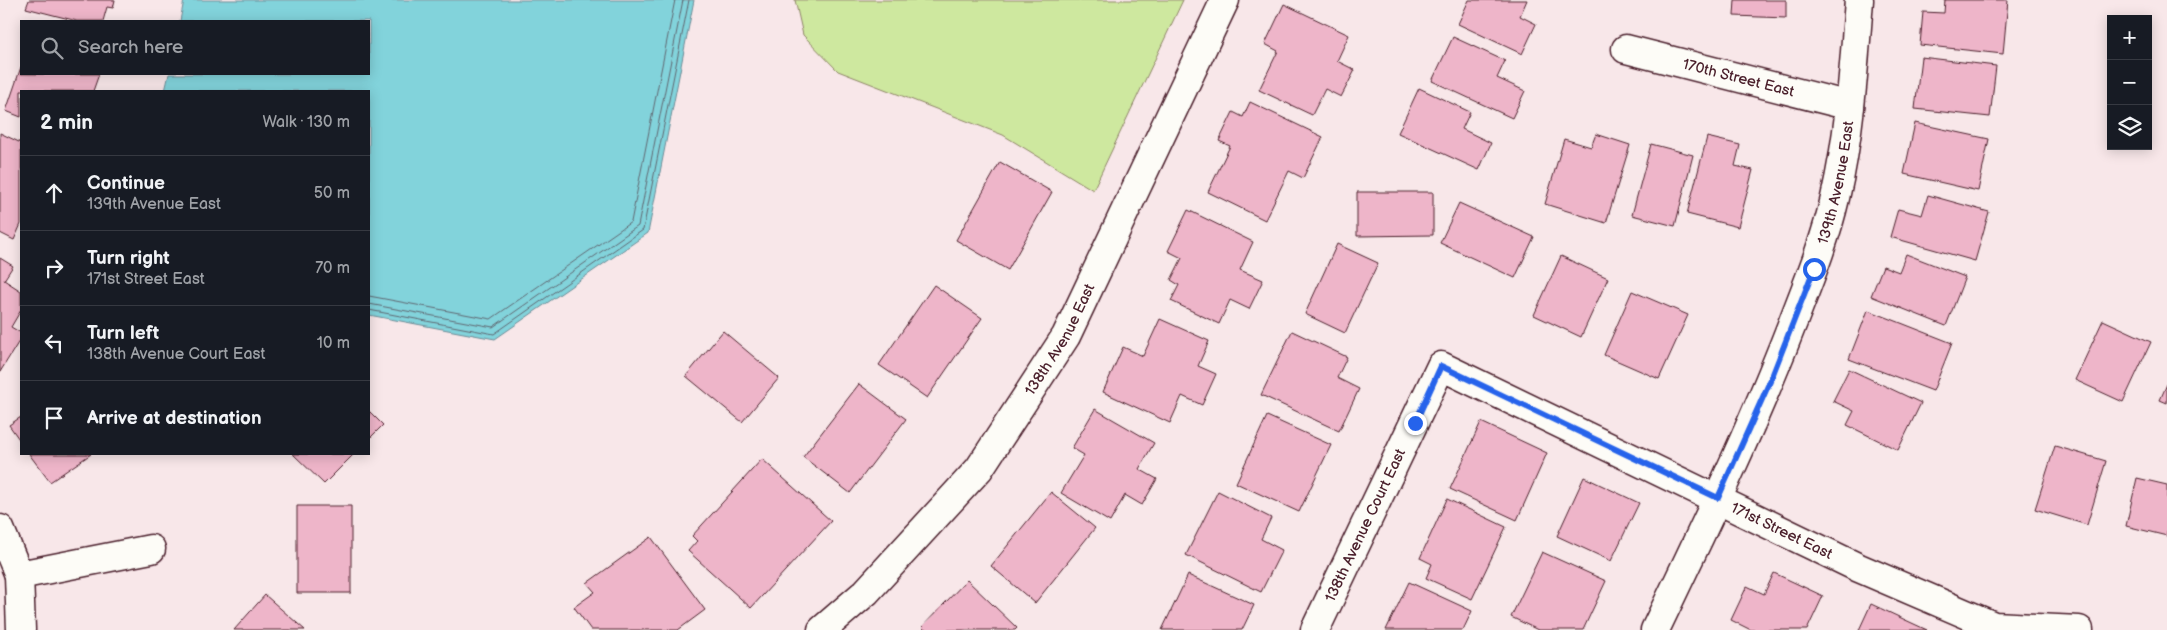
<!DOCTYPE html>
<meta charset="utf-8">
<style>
body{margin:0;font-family:"Balsamiq Sans",sans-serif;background:#20242c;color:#f1f3f6}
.controls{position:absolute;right:15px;top:15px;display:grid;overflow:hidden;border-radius:0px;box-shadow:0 2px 12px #0003}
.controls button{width:45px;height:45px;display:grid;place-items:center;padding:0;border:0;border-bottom:1px solid #363941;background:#171b24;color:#f1f3f6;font:25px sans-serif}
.stop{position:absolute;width:15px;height:15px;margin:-11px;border:4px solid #2563eb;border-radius:50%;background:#fff}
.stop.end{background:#2563eb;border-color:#fff;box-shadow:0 1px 5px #0008}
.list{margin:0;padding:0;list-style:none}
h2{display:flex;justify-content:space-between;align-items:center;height:65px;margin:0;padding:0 20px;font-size:21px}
h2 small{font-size:16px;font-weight:400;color:#9ea1a6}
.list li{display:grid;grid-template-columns:32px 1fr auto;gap:15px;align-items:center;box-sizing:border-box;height:75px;padding:0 20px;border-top:1px solid #363941}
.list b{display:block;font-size:19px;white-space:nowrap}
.list p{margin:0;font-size:16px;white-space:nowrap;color:#9ea1a6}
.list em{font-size:16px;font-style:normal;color:#9ea1a6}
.icon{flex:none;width:28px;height:28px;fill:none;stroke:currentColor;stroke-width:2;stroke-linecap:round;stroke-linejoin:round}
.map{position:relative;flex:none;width:2167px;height:630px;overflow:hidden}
.search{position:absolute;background:#171b24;box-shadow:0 2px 12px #0003;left:20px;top:20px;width:350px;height:55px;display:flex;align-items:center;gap:12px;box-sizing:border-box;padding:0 18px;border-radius:0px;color:#9ea1a6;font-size:19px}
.panel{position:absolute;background:#171b24;box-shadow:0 2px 12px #0003;left:20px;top:90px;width:350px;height:365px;border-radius:0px}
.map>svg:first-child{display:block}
.green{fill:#cee89f;stroke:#8c8465}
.water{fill:#82d3db;stroke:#6c8b95}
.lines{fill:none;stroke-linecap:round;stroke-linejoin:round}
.shore{stroke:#606771;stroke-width:1}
.building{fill:#eeb5c9;stroke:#4a1f2b}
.minor-casing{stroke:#4a1f2b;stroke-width:31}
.minor{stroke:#fdfcf7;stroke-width:28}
.route{stroke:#2563eb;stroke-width:6}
.labels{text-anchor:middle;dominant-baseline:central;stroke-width:4.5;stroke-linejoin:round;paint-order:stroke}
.street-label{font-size:15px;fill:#4a1f2b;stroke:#fdfcf7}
</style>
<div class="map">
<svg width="2167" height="630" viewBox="0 0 2167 630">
<rect width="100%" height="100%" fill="#f8e7e9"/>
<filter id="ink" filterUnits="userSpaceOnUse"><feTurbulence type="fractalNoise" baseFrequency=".02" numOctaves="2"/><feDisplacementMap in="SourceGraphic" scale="10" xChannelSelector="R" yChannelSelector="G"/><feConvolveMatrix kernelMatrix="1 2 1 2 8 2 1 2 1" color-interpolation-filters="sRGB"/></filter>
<g filter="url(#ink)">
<path class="green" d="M 795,0 L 1183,0 L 1093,190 L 1003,135 L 838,71 L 803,35 Z"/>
<path class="water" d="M 184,0 L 694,0 L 648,233 L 495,339 L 369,315 L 369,91 L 165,91 L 169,74 L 369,74 L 369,21 L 180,21 Z"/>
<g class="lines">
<path class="shore" d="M 369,296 L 491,319 L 631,222 L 675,0
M 369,304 L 493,327 L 638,226 L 683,0
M 369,310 L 494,334 L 643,230 L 689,0"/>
</g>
<path class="building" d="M 29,0 L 115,0 L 113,8 L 107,7 L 103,21 L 77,21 L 26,8 Z
M 1469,0 L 1527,0 L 1520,16 L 1536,24 L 1522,54 L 1458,24 Z
M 1735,0 L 1786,0 L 1786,18 L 1734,16 Z
M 1945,0 L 2008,0 L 2003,54 L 1920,45 L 1923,12 L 1944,13 Z
M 1284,4 L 1349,35 L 1337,61 L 1355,70 L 1341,97 L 1325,89 L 1312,115 L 1259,90 L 1278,51 L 1265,44 Z
M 1453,37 L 1505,61 L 1497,78 L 1525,91 L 1512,118 L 1432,81 Z
M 1921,57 L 1996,66 L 1990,117 L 1915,109 Z
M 21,67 L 21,74 L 99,74 L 93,91 L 21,91 L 21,117 L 6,111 Z
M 1419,88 L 1470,112 L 1462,129 L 1491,143 L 1479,170 L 1398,133 Z
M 1250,102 L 1323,137 L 1303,178 L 1289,171 L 1265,220 L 1208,192 L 1230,146 L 1219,141 L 1233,112 L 1243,117 Z
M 1915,123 L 1989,139 L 1978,191 L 1904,174 Z
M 0,133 L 21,143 L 21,224 L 14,240 L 0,233 Z
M 1596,134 L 1630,145 L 1606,223 L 1545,204 L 1564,139 L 1591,147 Z
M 1707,137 L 1740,145 L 1735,166 L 1753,170 L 1738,227 L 1687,214 Z
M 1651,144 L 1693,155 L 1675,226 L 1632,215 Z
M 1000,162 L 1052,192 L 1008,270 L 956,240 Z
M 1357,192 L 1433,192 L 1433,235 L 1357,236 Z
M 1928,195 L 1989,212 L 1975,261 L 1890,237 L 1898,209 L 1922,215 Z
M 1459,203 L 1534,237 L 1515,278 L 1440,243 Z
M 1188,210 L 1253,242 L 1240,270 L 1263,280 L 1249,309 L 1230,300 L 1219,324 L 1171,301 L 1179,285 L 1171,280 L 1182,258 L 1168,251 Z
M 1337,244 L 1378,263 L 1345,333 L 1305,314 Z
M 1906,254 L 1965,277 L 1946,326 L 1871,296 L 1883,266 L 1899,272 Z
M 1561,256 L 1608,278 L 1581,337 L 1534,315 Z
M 0,258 L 13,266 L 4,280 L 21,291 L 21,310 L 11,327 L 21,333 L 21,338 L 0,372 Z
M 934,285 L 982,318 L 927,398 L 879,365 Z
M 1632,291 L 1688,315 L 1659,379 L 1604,355 Z
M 1868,310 L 1952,343 L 1933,391 L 1849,359 Z
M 1160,319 L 1209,341 L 1198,366 L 1216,374 L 1202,405 L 1182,396 L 1170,423 L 1103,392 L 1123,347 L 1143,356 Z
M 2103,320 L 2151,342 L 2123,402 L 2075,380 Z
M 723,331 L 779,378 L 742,422 L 686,376 Z
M 1292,331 L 1347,357 L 1337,378 L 1359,389 L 1339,431 L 1261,395 Z
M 1849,369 L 1921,403 L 1898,450 L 1847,425 L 1854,411 L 1833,401 Z
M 859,384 L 906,419 L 850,493 L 803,457 Z
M 2167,384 L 2167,403 L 2160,400 Z
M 1095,409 L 1154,443 L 1139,469 L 1157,479 L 1142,505 L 1125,495 L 1110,522 L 1061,493 L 1084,455 L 1072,448 Z
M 369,411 L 383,425 L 369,439 Z
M 1267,416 L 1331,445 L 1299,512 L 1236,483 Z
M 21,417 L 21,442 L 9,425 Z
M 1481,422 L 1547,453 L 1517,520 L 1450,489 Z
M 2055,446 L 2106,461 L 2087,525 L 2035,509 Z
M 29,454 L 91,454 L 50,482 Z
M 293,454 L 354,454 L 324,484 Z
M 762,459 L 831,521 L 751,608 L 688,551 L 697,541 L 692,536 Z
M 1584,477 L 1639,503 L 1611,561 L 1557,536 Z
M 2137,478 L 2167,485 L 2167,536 L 2126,526 Z
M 1218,491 L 1271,518 L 1261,539 L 1282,550 L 1261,592 L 1186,555 Z
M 1051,492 L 1095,528 L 1035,603 L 991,566 Z
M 1447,499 L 1506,527 L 1472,599 L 1426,578 L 1432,564 L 1420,558 Z
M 297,506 L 351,506 L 351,593 L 297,593 Z
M 651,537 L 705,610 L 678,630 L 591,630 L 574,607 L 595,592 L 587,583 Z
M 1542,552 L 1606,581 L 1583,630 L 1538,630 L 1511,617 Z
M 1774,573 L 1823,596 L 1807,630 L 1751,630 L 1731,620 L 1747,586 L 1764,594 Z
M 1188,575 L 1254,605 L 1242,630 L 1162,630 Z
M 967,580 L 1017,628 L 1015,630 L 925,630 L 922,627 Z
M 1409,582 L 1472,611 L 1463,630 L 1386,630 Z
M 265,595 L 305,630 L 234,630 Z
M 1871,604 L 1927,630 L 1859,630 Z"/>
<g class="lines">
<g class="minor-casing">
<g id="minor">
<path id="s1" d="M 1626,49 L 1850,106"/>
<path d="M 0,529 L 19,575 L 151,549"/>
<path d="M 19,575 L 21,630"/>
<path id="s2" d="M 822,630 L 866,592 L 979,469 L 1066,336 L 1225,0"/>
<path id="s3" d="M 1315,630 L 1441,366 L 1859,568 L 1994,626 L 2079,630"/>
<path id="s4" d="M 1655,630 C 1703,530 1751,430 1791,327 C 1807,285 1825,242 1835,198 C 1850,134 1854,66 1859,0"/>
</g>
</g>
<use href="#minor" class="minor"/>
</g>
</g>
<g class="lines" filter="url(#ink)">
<path class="route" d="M 1415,423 L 1441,366 L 1718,498 L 1771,379 L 1814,269"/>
</g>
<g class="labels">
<g class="street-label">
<text stroke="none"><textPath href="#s1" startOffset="116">170th Street East</textPath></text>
<text stroke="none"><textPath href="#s4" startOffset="484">139th Avenue East</textPath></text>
<text stroke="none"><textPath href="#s2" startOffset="378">138th Avenue East</textPath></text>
<text stroke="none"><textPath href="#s3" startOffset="116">138th Avenue Court East</textPath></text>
<text stroke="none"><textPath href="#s3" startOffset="671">171st Street East</textPath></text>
</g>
</g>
</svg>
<div class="controls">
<button>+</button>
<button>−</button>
<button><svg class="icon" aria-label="layers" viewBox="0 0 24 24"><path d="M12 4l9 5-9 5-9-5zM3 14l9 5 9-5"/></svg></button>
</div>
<div class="stop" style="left:1814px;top:269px"></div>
<div class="stop end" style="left:1415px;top:423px"></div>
<div class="search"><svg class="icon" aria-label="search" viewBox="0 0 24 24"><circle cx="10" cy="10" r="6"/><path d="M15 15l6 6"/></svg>Search here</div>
<section class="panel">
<h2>2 min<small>Walk · 130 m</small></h2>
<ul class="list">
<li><svg class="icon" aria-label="ahead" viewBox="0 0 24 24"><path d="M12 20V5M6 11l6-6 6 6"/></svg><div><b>Continue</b><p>139th Avenue East</p></div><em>50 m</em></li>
<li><svg class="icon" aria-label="right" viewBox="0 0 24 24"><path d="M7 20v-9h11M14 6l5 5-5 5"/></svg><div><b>Turn right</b><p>171st Street East</p></div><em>70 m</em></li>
<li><svg class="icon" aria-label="left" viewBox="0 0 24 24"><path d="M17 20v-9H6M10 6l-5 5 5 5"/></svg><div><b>Turn left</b><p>138th Avenue Court East</p></div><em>10 m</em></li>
<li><svg class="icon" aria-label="arrive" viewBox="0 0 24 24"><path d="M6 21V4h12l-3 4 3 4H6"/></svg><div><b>Arrive at destination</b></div></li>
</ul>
</section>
</div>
